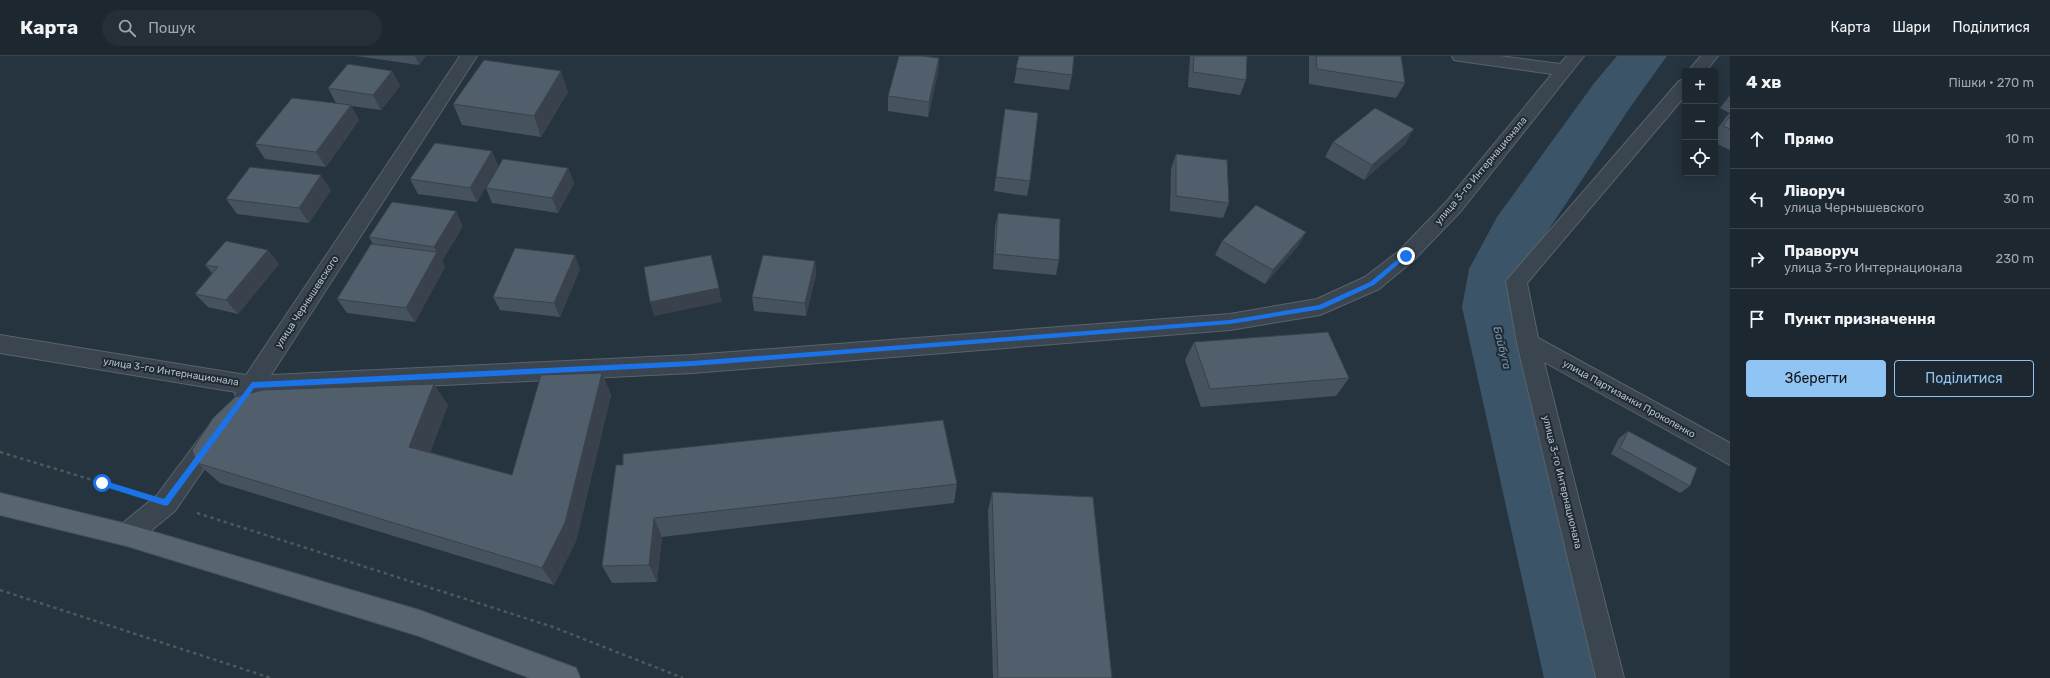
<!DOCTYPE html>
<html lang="uk">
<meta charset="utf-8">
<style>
body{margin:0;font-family:Rubik,sans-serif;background:#252f37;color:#f1f3f6}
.controls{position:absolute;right:12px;top:12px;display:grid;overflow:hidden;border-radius:4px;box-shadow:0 2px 10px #0003}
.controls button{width:36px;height:36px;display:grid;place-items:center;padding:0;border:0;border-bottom:1px solid #3a444b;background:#1c272f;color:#f1f3f6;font:20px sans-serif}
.stop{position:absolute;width:12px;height:12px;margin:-9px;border:3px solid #1a73e8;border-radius:50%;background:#fff}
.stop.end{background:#1a73e8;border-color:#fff;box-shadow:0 1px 4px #0008}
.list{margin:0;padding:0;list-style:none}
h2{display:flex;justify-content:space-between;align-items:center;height:52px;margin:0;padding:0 16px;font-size:17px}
h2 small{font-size:13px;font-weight:400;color:#a0a5aa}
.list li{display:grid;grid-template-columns:26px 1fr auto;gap:12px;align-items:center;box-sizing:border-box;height:60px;padding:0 16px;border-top:1px solid #3a444b}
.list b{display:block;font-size:15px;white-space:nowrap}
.list p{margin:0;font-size:13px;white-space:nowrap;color:#a0a5aa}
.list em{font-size:13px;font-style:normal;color:#a0a5aa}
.actions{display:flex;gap:8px;padding:12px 16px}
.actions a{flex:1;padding:9px 0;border:1px solid #90c4f4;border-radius:4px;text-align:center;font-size:14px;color:#90c4f4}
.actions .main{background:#90c4f4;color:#111}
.icon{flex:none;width:22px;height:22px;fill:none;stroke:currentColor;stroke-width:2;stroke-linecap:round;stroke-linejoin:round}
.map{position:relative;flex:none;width:1730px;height:622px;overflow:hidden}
header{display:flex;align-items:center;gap:24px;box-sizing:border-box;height:56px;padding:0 20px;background:#1c272f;border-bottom:1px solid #3a444b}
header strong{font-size:19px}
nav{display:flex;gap:22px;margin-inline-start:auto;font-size:14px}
.search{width:280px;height:36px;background:#252f37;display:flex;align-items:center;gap:10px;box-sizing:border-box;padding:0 14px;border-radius:22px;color:#a0a5aa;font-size:15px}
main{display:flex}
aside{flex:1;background:#1c272f}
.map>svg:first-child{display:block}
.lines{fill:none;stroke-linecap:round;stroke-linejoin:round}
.river{fill:#3c5467;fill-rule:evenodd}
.minor-casing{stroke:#58636c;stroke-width:2}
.major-casing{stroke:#46515b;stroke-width:2}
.path{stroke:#465c5b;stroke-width:2.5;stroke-dasharray:3.5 3.5;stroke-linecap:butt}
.minor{fill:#3a454f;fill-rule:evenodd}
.major{fill:#58646f;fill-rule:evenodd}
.wall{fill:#46525d}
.shaded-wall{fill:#39424c}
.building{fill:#515f6c;stroke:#39424c}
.route{fill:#1a73e8}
.labels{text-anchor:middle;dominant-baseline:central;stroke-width:4;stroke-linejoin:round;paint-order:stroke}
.street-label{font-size:10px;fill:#b6c0c9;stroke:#1f2a34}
.water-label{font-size:11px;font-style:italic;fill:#7895ab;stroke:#1f2a34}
</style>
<header>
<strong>Карта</strong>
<div class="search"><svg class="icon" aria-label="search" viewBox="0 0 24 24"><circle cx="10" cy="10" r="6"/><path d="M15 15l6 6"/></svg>Пошук</div>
<nav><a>Карта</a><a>Шари</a><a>Поділитися</a></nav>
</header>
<main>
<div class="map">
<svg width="1730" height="622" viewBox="0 0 1730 622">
<rect width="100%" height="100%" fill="#26343f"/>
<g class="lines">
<path class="river" d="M 1617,0 L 1667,0 L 1631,50 L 1541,185 L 1527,213 L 1522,251 L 1622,622 L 1544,622 L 1462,251 L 1469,213 L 1497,161 L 1595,26 Z"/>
<g class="minor-casing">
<path id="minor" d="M 460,0 L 477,0 L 271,319 L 692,299 L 1230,258 L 1317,243 L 1365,221 L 1399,195 L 1447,145 L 1552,18 L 1460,5 L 1454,4 L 1452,0 L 1500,0 L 1560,8 L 1567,0 L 1584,0 L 1461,155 L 1413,205 L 1379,233 L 1320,259 L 1230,274 L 692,317 L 258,338 C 253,347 248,348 238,345 L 235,338 L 236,336 L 0,297 L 0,279 L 246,319 Z
M 1701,0 L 1718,0 L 1706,15 L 1688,15 Z
M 1685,23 L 1685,40 L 1527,227 L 1538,282 L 1730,387 L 1730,409 L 1544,306 L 1624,622 L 1596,622 L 1517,287 L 1506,225 L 1679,25 Z
M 213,372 L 221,375 L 225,382 L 175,455 L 136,487 L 127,490 L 118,487 L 115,479 L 118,471 L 157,439 L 205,375 Z"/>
</g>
<g class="major-casing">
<path id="major" d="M 0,437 L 127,468 L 419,554 L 576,612 L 580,622 L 530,622 L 419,580 L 127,490 L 0,459 Z"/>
</g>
<path class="path" d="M 0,396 L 132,436
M 197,457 L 553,571 L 683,622
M 0,534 L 271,622"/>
<use href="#minor" class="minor"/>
<use href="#major" class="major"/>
</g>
<path class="wall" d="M 356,0 L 426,0 L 419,9 Z
M 1019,0 L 1072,19 L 1069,34 L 1014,27 Z
M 1190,0 L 1247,0 L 1246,24 L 1240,39 L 1188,31 Z
M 1309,0 L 1401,0 L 1405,27 L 1396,42 L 1309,28 Z
M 939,2 L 938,17 L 928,61 L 888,55 L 888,40 Z
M 392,15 L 400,30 L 381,54 L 351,50 L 359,64 L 326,111 L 265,103 L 255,88 L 336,47 L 328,32 Z
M 568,36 L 541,81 L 462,69 L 453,48 Z
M 1730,39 L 1730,57 L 1720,52 Z
M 1730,57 L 1730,94 L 1715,87 L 1715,76 L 1726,61 Z
M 1003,68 L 1030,125 L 1027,140 L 994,135 Z
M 1333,86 L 1405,88 L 1364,124 L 1325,101 Z
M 492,95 L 498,110 L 477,146 L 418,138 L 410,123 Z
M 1176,98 L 1229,147 L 1223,162 L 1170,155 L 1171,113 Z
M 568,112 L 574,127 L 558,157 L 492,147 L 486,132 Z
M 331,134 L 309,167 L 237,158 L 226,143 Z
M 998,157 L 1059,204 L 1056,219 L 993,213 L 995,171 Z
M 463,170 L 442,205 L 445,211 L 415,266 L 347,257 L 337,243 L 373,188 L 369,181 Z
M 1306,176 L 1298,190 L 1265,228 L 1215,199 L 1222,185 Z
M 815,205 L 816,219 L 806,260 L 754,255 L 752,241 Z
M 279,208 L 238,258 L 208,251 L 195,238 L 212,217 L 205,209 Z
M 580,213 L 560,261 L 500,254 L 493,241 Z
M 1194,286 L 1349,322 L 1336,340 L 1201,351 L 1185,304 Z
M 602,317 L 611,339 L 576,485 L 554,529 L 220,427 L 197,407 L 448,349 L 430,396 L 512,419 Z
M 1628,375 L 1690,430 L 1680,437 L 1611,398 L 1619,382 Z
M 616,409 L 957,428 L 954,447 L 662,481 L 657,526 L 612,527 L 602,510 Z
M 992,436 L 1112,622 L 993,622 L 988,455 Z"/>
<path class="shaded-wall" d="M 415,0 L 426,0 L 419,9 Z
M 939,2 L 938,17 L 928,61 L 929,46 Z
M 392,15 L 400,30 L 381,54 L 373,39 Z
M 561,15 L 568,36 L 541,81 L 534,60 Z
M 351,49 L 359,64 L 326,111 L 316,96 Z
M 1414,73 L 1405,88 L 1364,124 L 1372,109 Z
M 492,95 L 498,110 L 477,146 L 470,132 Z
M 568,112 L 574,127 L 558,157 L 552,142 Z
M 321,119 L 331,134 L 309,167 L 299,152 Z
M 456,155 L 463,170 L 442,205 L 445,211 L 415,266 L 406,252 L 437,197 L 434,191 Z
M 1306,176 L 1298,190 L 1265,228 L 1273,214 Z
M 268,194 L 279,208 L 238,258 L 226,244 Z
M 575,199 L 580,213 L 560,261 L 554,247 Z
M 815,205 L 816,219 L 806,260 L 805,247 Z
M 719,232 L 722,246 L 654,260 L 650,246 Z
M 602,317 L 611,339 L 576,485 L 554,529 L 542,512 Z
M 434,328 L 448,349 L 425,411 L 409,391 Z
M 654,462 L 662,481 L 657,526 L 649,509 Z"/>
<path class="building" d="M 899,0 L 922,0 L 939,2 L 929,46 L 888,40 Z
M 1019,0 L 1074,0 L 1072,19 L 1016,12 Z
M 1194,0 L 1247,0 L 1246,24 L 1193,16 Z
M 1316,0 L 1401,0 L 1405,27 L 1317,13 Z
M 484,4 L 561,15 L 534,60 L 453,48 Z
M 348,8 L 392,15 L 373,39 L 328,32 Z
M 1730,40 L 1730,45 L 1727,44 Z
M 292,42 L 351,49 L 316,96 L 255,88 Z
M 1375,52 L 1414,73 L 1372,109 L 1333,86 Z
M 1005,53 L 1038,57 L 1030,125 L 996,121 Z
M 1730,60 L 1730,73 L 1723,70 Z
M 435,87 L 492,95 L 470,132 L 410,123 Z
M 1176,98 L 1227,104 L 1229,147 L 1176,140 Z
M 503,103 L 568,112 L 552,142 L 486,132 Z
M 250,111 L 321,119 L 299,152 L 226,143 Z
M 392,146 L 456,155 L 434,191 L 369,181 Z
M 1256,149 L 1306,176 L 1273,214 L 1222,185 Z
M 998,157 L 1060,163 L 1059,204 L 995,198 Z
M 226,185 L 268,194 L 226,244 L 195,238 L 218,211 L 205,209 Z
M 371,188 L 437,196 L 406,252 L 337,243 Z
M 515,192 L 575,199 L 554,247 L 493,241 Z
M 711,199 L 719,232 L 650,246 L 644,211 Z
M 763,199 L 815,205 L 805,247 L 752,241 Z
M 1328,276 L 1349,322 L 1210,333 L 1194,286 Z
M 602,317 L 565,467 L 542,512 L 197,407 L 192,394 L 213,362 L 235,341 L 263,334 L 434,328 L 409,391 L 512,419 L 541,319 Z
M 943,364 L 957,428 L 654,462 L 649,509 L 602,510 L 616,409 L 623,409 L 623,398 Z
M 1628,375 L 1697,412 L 1690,430 L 1620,392 Z
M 992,436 L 1093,441 L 1112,622 L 998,622 Z"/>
<path class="route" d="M 1403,199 L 1408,200 L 1374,229 L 1322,253 L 1230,268 L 692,310 L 254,332 L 168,449 L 166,450 L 102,430 L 99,427 L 102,424 L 164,443 L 252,326 L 692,305 L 1230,264 L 1319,249 L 1370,226 Z"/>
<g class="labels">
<g class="street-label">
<text transform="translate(1481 115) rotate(-50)">улица 3-го Интернационала</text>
<text transform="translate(307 246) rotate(-57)">улица Чернышевского</text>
<text transform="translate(171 316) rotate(9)">улица 3-го Интернационала</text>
<text transform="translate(1629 343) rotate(29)">улица Партизанки Прокопенко</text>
<text transform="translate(1562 426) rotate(76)">улица 3-го Интернационала</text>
</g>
<g class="water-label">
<text transform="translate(1502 292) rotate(76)">Байбуга</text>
</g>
</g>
</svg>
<div class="controls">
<button>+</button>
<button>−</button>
<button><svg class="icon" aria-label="locate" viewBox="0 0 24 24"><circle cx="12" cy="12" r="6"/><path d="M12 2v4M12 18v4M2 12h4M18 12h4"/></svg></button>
</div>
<div class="stop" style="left:102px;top:427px"></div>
<div class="stop end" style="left:1406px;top:200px"></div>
</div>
<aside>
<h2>4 хв<small>Пішки · 270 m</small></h2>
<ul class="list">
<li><svg class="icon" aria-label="ahead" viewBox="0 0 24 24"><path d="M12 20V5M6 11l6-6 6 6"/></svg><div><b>Прямо</b></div><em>10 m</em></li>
<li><svg class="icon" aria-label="left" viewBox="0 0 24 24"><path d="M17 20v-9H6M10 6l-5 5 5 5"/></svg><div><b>Ліворуч</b><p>улица Чернышевского</p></div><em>30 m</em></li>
<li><svg class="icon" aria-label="right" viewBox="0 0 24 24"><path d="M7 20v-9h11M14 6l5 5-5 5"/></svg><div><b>Праворуч</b><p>улица 3-го Интернационала</p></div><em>230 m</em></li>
<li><svg class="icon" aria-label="arrive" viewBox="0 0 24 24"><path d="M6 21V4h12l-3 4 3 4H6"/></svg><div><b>Пункт призначення</b></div></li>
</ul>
<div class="actions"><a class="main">Зберегти</a><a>Поділитися</a></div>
</aside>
</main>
